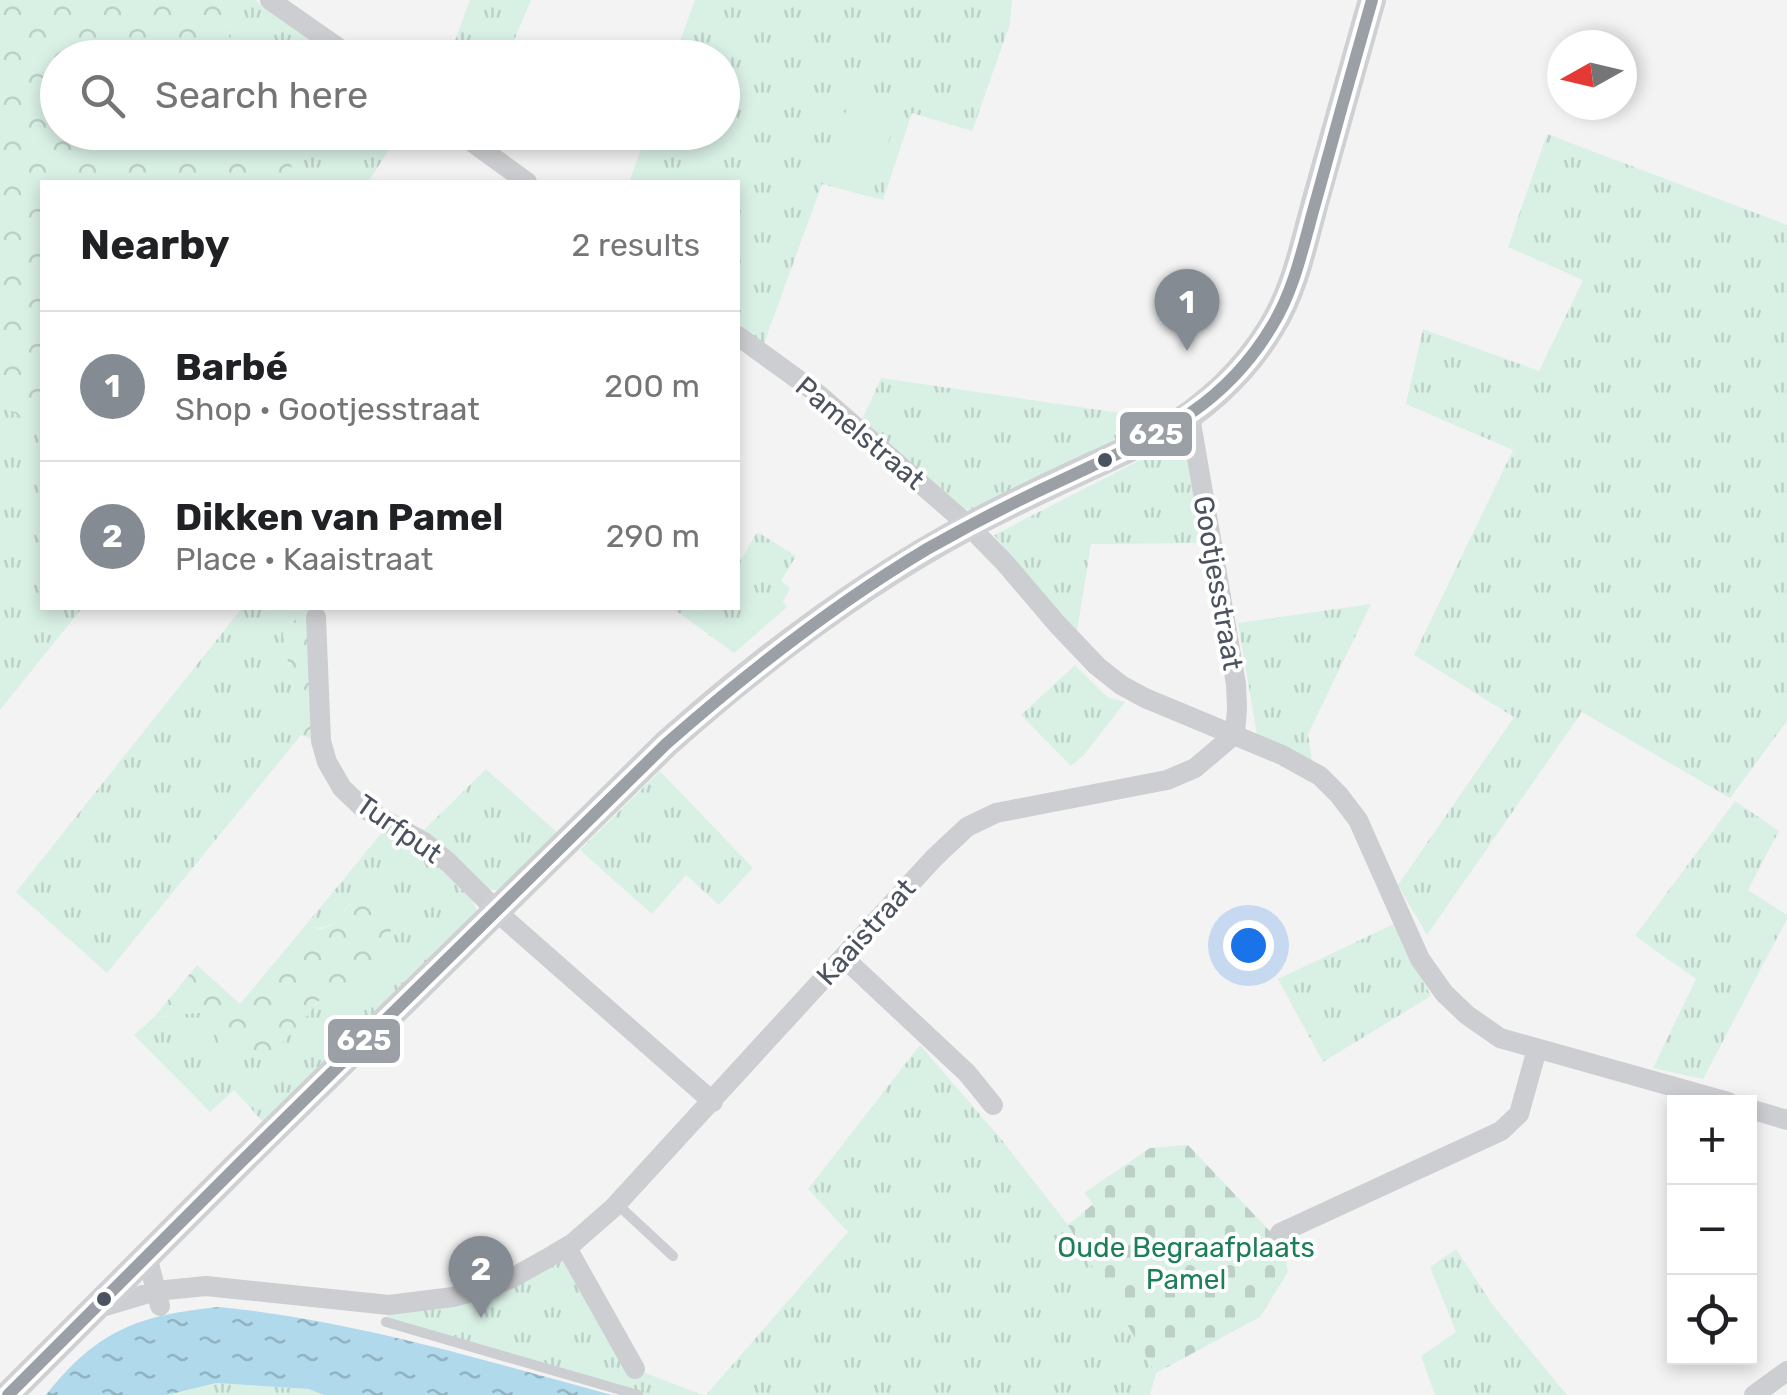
<!DOCTYPE html>
<meta charset="utf-8">
<style>
body{margin:0;font-family:Rubik,sans-serif;background:#f6f6f6;color:#202124}
.controls{position:absolute;right:30px;bottom:30px;display:grid;overflow:hidden;border-radius:0px;box-shadow:0 5px 15px #0003}
.controls button{width:90px;height:90px;display:grid;place-items:center;padding:0;border:0;border-bottom:2px solid #e0e0e0;background:#fff;color:#202124;font:50px sans-serif}
.compass{position:absolute;left:1547px;top:30px;width:90px;height:90px;border-radius:50%;background:#fff;box-shadow:0 5px 15px #0003;rotate:262deg}
.you{position:absolute;left:1248px;top:945px;width:35px;height:35px;margin:-25px;border:8px solid #fff;border-radius:50%;background:#1a73e8;box-shadow:0 0 0 15px #1a73e833}
.badge{display:grid;place-items:center;width:65px;height:65px;border-radius:50%;background:#858b93;color:#fff;font-size:32px;font-weight:700}
.pin{position:absolute;translate:-50% -82px;filter:drop-shadow(0 2px 5px #0008)}
.pin::after{content:'';position:absolute;top:52px;width:35px;height:30px;background:inherit;clip-path:polygon(0 0,100% 0,50% 100%)}
.list{margin:0;padding:0;list-style:none}
h2{display:flex;justify-content:space-between;align-items:center;height:130px;margin:0;padding:0 40px;font-size:42px}
h2 small{font-size:32px;font-weight:400;color:#757577}
.list li{display:grid;grid-template-columns:65px 1fr auto;gap:30px;align-items:center;box-sizing:border-box;height:150px;padding:0 40px;border-top:2px solid #e0e0e0}
.list b{display:block;font-size:38px;white-space:nowrap}
.list p{margin:0;font-size:32px;white-space:nowrap;color:#757577}
.list em{font-size:32px;font-style:normal;color:#757577}
.icon{flex:none;width:55px;height:55px;fill:none;stroke:currentColor;stroke-width:2;stroke-linecap:round;stroke-linejoin:round}
.map{position:relative;flex:none;width:1787px;height:1395px;overflow:hidden}
.search{position:absolute;background:#fff;box-shadow:0 5px 15px #0003;left:40px;top:40px;width:700px;height:110px;display:flex;align-items:center;gap:25px;box-sizing:border-box;padding:0 35px;border-radius:55px;color:#757577;font-size:38px}
.panel{position:absolute;background:#fff;box-shadow:0 5px 15px #0003;left:40px;top:180px;width:700px;height:430px;border-radius:0px}
.map>svg:first-child{display:block}
.grass{fill:url(#grass-tufts)}
.forest{fill:url(#forest-crowns)}
.cemetery{fill:url(#cemetery-stones)}
.garden{fill:#d9f0e5}
.water{fill:url(#water-ripples)}
.lines{fill:none;stroke-linecap:round;stroke-linejoin:round}
.service{stroke:#cdced1;stroke-width:10}
.minor{stroke:#cdced1;stroke-width:20}
.secondary{stroke:#ced0d3;stroke-width:28}
.bus-1-casing{stroke:#fff;stroke-width:20}
.bus-1{stroke:#9ba0a7;stroke-width:12}
.bus-dot{fill:#4a535f;stroke:#fff;stroke-width:4}
.labels{text-anchor:middle;dominant-baseline:central;stroke-width:8;stroke-linejoin:round;paint-order:stroke}
.street-label{font-size:28px;fill:#4a535f;stroke:#fff}
.park-label{font-size:28px;fill:#1c7f57;stroke:#fff}
.line-badge{stroke:#fff;stroke-width:4}
.badge-label{font-size:28px;text-anchor:middle;font-weight:bold;fill:#fff}
</style>
<div class="map">
<svg width="1787" height="1395" viewBox="0 0 1787 1395">
<defs>
<pattern id="grass-tufts" width="24" height="20" patternUnits="userSpaceOnUse" patternTransform="scale(2.5)"><rect width="24" height="20" fill="#d9f0e5"/><path d="M3 7l-1-3M5 7V3M7 7l1-3M15 17l-1-3M17 17v-4M19 17l1-3" fill="none" stroke="#bcd0c7"/></pattern>
<pattern id="forest-crowns" width="20" height="18" patternUnits="userSpaceOnUse" patternTransform="scale(2.5)"><rect width="20" height="18" fill="#d9f0e5"/><path d="M2 6a3 3 0 1 1 6 0M12 15a3 3 0 1 1 6 0" fill="none" stroke="#bcd0c7"/></pattern>
<pattern id="cemetery-stones" width="16" height="16" patternUnits="userSpaceOnUse" patternTransform="scale(2.5)"><rect width="16" height="16" fill="#d9f0e5"/><path d="M2 7V4a2 2 0 0 1 4 0v3zM10 15v-3a2 2 0 0 1 4 0v3z" fill="#bcd0c7"/></pattern>
<pattern id="water-ripples" width="26" height="14" patternUnits="userSpaceOnUse" patternTransform="scale(2.5)"><rect width="26" height="14" fill="#b0daec"/><path d="M2 4q2-2 4 0t4 0M15 11q2-2 4 0t4 0" fill="none" stroke="#91b3c2"/></pattern>
</defs>
<rect width="100%" height="100%" fill="#f3f3f3"/>
<path class="grass" d="M 221,0 L 255,0 L 341,57 L 256,57 L 252,47 L 229,36 Z
M 470,0 L 531,0 L 507,57 L 449,57 Z
M 695,0 L 1012,0 L 1010,24 L 972,131 L 912,113 L 883,200 L 822,184 L 762,349 L 738,331 L 738,182 L 629,182 L 647,133 L 722,132 L 722,58 L 674,57 Z
M 284,133 L 284,132 L 400,133 L 368,182 L 295,182 Z
M 1547,134 L 1787,225 L 1787,721 L 1730,798 L 1582,712 L 1427,935 L 1398,885 L 1514,717 L 1414,655 L 1513,450 L 1406,404 L 1423,329 L 1539,371 L 1583,280 L 1508,247 Z
M 881,378 L 1168,420 L 975,511 L 965,509 L 862,420 Z
M 0,401 L 42,436 L 42,608 L 82,608 L 0,710 Z
M 1174,449 L 1188,456 L 1201,543 L 1091,544 L 1076,637 L 994,535 L 1158,451 Z
M 757,532 L 796,556 L 781,581 L 790,588 L 783,602 L 787,607 L 734,653 L 672,608 L 738,608 L 738,555 L 742,558 Z
M 1371,604 L 1308,734 L 1312,760 L 1257,735 L 1238,623 Z
M 242,608 L 305,608 L 283,634 L 301,735 L 107,973 L 16,892 Z
M 1075,665 L 1107,697 L 1125,702 L 1084,755 L 1071,766 L 1021,715 Z
M 486,769 L 560,835 L 498,890 L 490,890 L 421,833 Z
M 660,771 L 753,868 L 719,905 L 686,875 L 652,914 L 580,850 Z
M 1735,801 L 1779,831 L 1748,890 L 1787,915 L 1787,919 L 1703,1079 L 1653,1068 L 1696,979 L 1635,936 Z
M 384,830 C 413,847 473,881 478,916 L 265,1124 L 234,1090 L 210,1112 L 134,1035 L 155,1016 C 172,1019 187,1011 203,1013 L 212,1023 L 219,1042 L 302,1020 C 312,1011 316,1002 327,996 L 352,902 C 334,921 333,932 305,926 Z
M 1394,924 L 1431,996 L 1323,1062 L 1278,979 Z
M 920,1045 L 1001,1139 L 1068,1225 L 1156,1373 L 1150,1395 L 706,1395 L 848,1232 L 808,1189 Z
M 567,1248 L 635,1369 L 703,1395 L 639,1395 L 387,1318 L 388,1313 L 486,1297 Z
M 1456,1249 L 1492,1304 L 1567,1395 L 1435,1395 L 1421,1356 L 1456,1332 L 1430,1267 Z
M 216,1383 L 309,1389 L 324,1395 L 167,1395 Z"/>
<path class="forest" d="M 0,0 L 221,0 L 229,36 L 252,47 L 256,57 L 58,58 L 58,132 L 284,133 L 295,182 L 42,182 L 42,436 L 0,401 Z
M 305,608 L 309,608 L 315,740 L 301,735 L 283,634 Z
M 369,895 L 391,900 L 395,914 L 380,972 L 363,992 L 328,996 L 317,1002 L 310,1013 L 271,1055 L 247,1058 L 228,1049 L 219,1042 L 212,1023 L 203,1013 C 187,1011 172,1019 155,1016 L 197,965 L 240,1004 L 305,926 L 321,929 L 330,926 L 353,902 Z"/>
<path class="cemetery" d="M 1188,1145 L 1280,1242 L 1285,1252 L 1288,1272 L 1260,1317 L 1156,1373 L 1068,1225 L 1093,1204 L 1084,1193 L 1150,1148 Z"/>
<path class="garden" d="M 852,94 L 899,109 L 871,197 L 822,183 Z"/>
<path class="water" d="M 219,1307 C 352,1320 483,1360 612,1395 L 324,1395 L 309,1389 L 216,1383 L 167,1395 L 46,1395 C 97,1330 139,1315 219,1307 Z"/>
<g class="lines">
<path class="service" d="M 617,1204 L 673,1256
M 386,1322 L 638,1395"/>
<path class="minor" d="M 270,0 L 353,58
M 458,132 L 527,182
M 738,336 L 818,394 L 969,526 L 1005,563 L 1057,624 L 1097,666 L 1121,685 L 1145,698 L 1282,755 L 1320,776 L 1339,795 L 1358,820 L 1420,959 L 1444,993 L 1467,1015 L 1500,1038 L 1728,1102
M 1190,417 L 1236,684 L 1237,709 L 1235,734
M 316,617 L 321,741 L 327,762 L 342,788 L 363,808 L 424,842 L 449,863 L 505,919 L 713,1102
M 843,957 L 967,1073 L 993,1105
M 1750,1109 L 1787,1120
M 1280,1233 L 1501,1131 L 1519,1114 L 1537,1049
M 567,1248 L 635,1369
M 147,1256 L 160,1306
M 99,1308 L 156,1291 L 206,1286 L 389,1305 L 453,1297 L 480,1290 L 512,1278 L 546,1259 L 573,1243 L 613,1208 L 934,858 L 967,827 L 996,813 L 1167,780 L 1195,768 L 1235,734
M 1754,1395 L 1787,1371"/>
<path class="secondary" d="M 8,1395 L 240,1163 L 666,744 C 759,661 859,585 969,526 C 1032,492 1098,464 1162,433 C 1206,407 1244,372 1271,328 C 1295,290 1304,242 1316,199 C 1335,132 1353,66 1372,0"/>
<g class="bus-1-casing">
<path id="bus-1" d="M 8,1395 L 240,1163 L 666,744 C 748,672 833,605 927,549 C 971,524 1016,501 1062,480 C 1148,439 1220,413 1272,326 C 1296,287 1304,241 1317,197 C 1335,131 1353,66 1372,0"/>
</g>
<use href="#bus-1" class="bus-1"/>
</g>
<g class="bus-dot">
<circle cx="1105" cy="460" r="9"/>
<circle cx="104" cy="1299" r="9"/>
</g>
<g class="labels">
<g class="street-label">
<text transform="translate(860 433) rotate(40)">Pamelstraat</text>
<text transform="translate(1218 583) rotate(80)">Gootjesstraat</text>
<text transform="translate(399 829) rotate(35)">Turfput</text>
<text transform="translate(866 932) rotate(-48)">Kaaistraat</text>
</g>
<g class="park-label">
<text x="1186" y="1247">Oude Begraafplaats<tspan x="1186" dy="32">Pamel</tspan></text>
</g>
</g>
<g class="line-badge">
<rect x="1118" y="410" width="76" height="48" rx="10" fill="#9ba0a7"/>
<rect x="326" y="1017" width="76" height="48" rx="10" fill="#9ba0a7"/>
</g>
<g class="badge-label">
<text x="1156" y="444">625</text>
<text x="364" y="1050">625</text>
</g>
</svg>
<div class="controls">
<button>+</button>
<button>−</button>
<button><svg class="icon" aria-label="locate" viewBox="0 0 24 24"><circle cx="12" cy="12" r="6"/><path d="M12 2v4M12 18v4M2 12h4M18 12h4"/></svg></button>
</div>
<svg class="compass" viewBox="-18 -18 36 36"><path d="M0-13l5 13h-10z" fill="#e53935"/><path d="M0 13l5-13h-10z" fill="#757577"/></svg>
<div class="you"></div>
<div class="pin badge" style="left:1187px;top:351px">1</div>
<div class="pin badge" style="left:481px;top:1318px">2</div>
<div class="search"><svg class="icon" aria-label="search" viewBox="0 0 24 24"><circle cx="10" cy="10" r="6"/><path d="M15 15l6 6"/></svg>Search here</div>
<section class="panel">
<h2>Nearby<small>2 results</small></h2>
<ul class="list">
<li><span class="badge">1</span><div><b>Barbé</b><p>Shop · Gootjesstraat</p></div><em>200 m</em></li>
<li><span class="badge">2</span><div><b>Dikken van Pamel</b><p>Place · Kaaistraat</p></div><em>290 m</em></li>
</ul>
</section>
</div>
